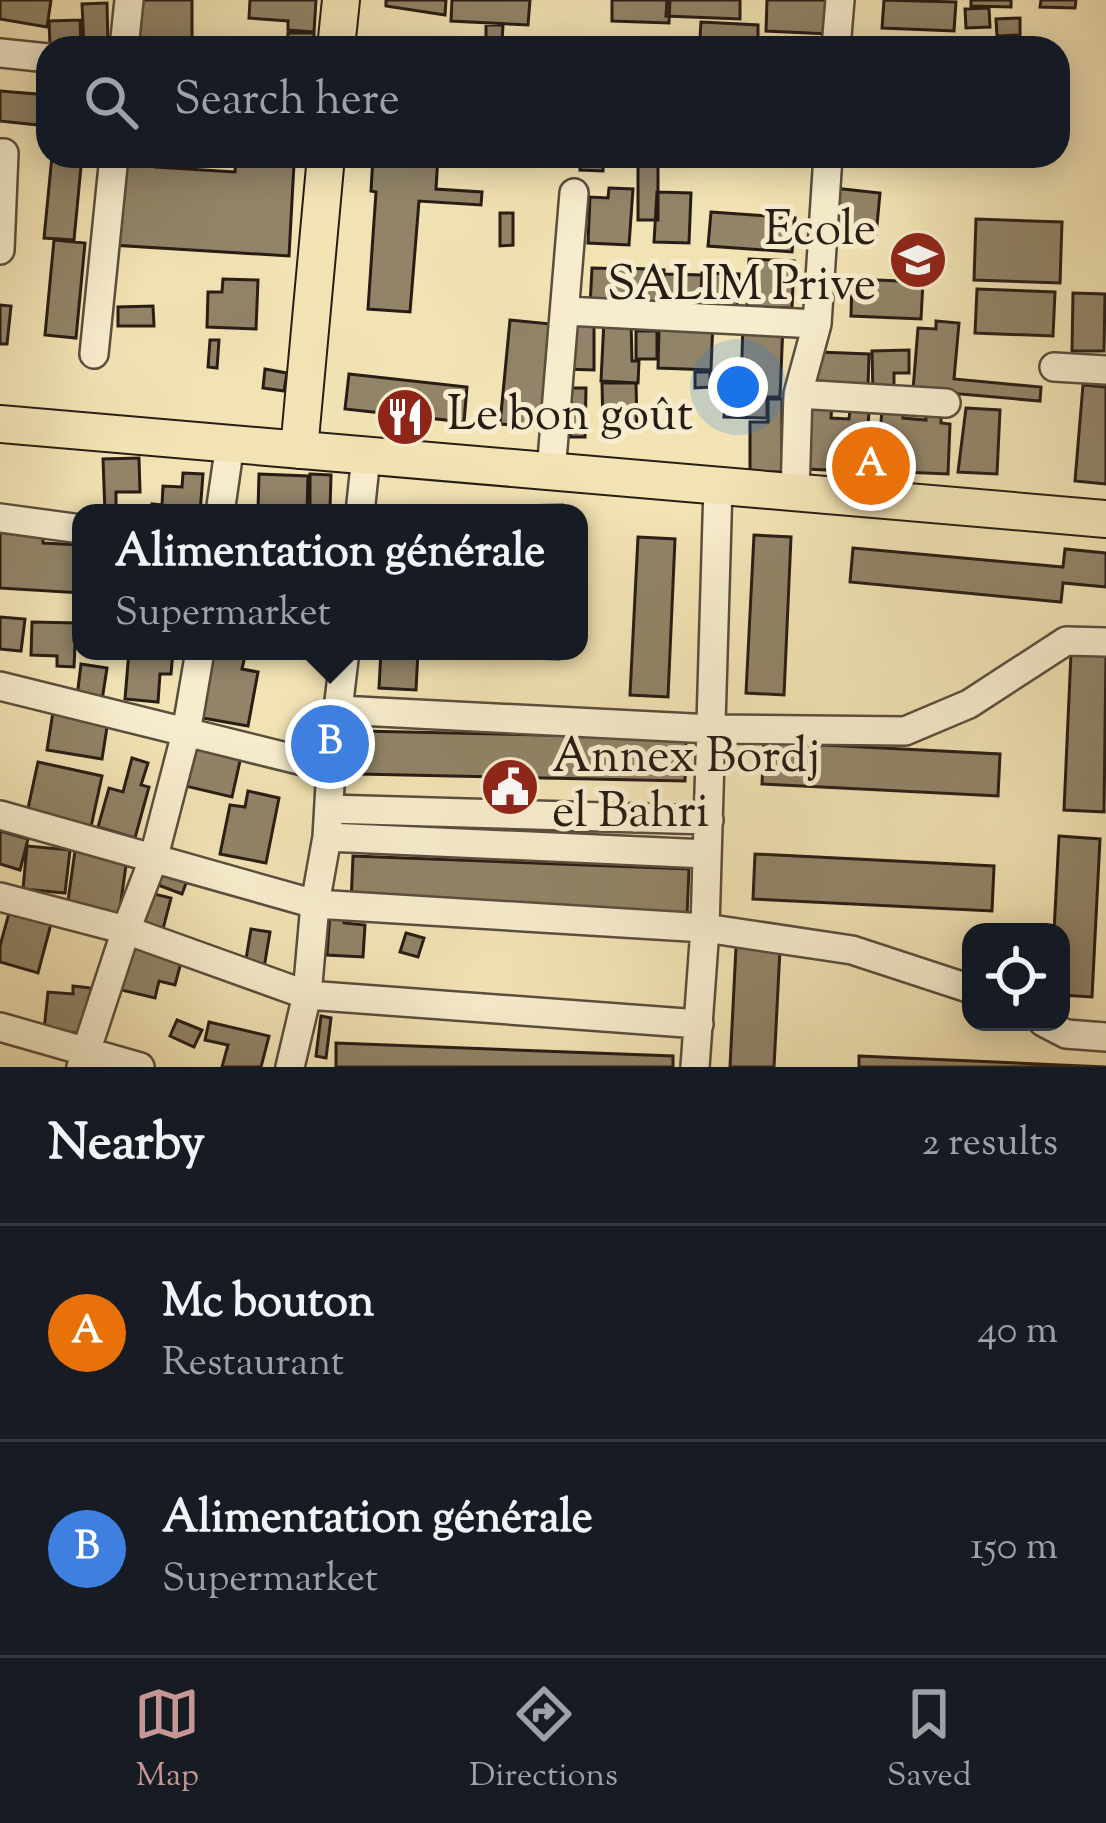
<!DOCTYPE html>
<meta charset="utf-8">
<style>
body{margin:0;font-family:"Sorts Mill Goudy",serif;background:#242831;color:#f1f3f6}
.controls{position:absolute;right:36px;bottom:36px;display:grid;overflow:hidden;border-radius:24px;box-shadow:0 6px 30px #0003}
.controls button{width:108px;height:108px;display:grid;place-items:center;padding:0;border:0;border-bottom:3px solid #363941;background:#171b24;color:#f1f3f6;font:60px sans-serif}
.you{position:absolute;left:738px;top:387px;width:42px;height:42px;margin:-30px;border:9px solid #fff;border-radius:50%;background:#1a73e8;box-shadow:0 0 0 18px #1a73e833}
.badge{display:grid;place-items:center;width:78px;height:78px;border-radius:50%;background:#c59692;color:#fff;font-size:39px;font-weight:700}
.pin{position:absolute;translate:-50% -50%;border:6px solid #fff;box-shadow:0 3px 12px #0006}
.popup{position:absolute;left:72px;top:504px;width:516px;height:156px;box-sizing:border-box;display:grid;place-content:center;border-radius:24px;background:#171b24;filter:drop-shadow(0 3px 9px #0005);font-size:39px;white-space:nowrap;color:#9ea1a6}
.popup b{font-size:45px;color:#f1f3f6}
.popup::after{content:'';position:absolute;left:50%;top:100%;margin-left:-24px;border:24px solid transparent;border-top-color:#171b24}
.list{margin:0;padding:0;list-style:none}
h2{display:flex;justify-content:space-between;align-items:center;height:156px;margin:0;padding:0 48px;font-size:51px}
h2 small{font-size:39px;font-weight:400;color:#9ea1a6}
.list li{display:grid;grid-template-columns:78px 1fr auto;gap:36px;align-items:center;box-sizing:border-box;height:216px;padding:0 48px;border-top:3px solid #363941}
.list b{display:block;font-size:45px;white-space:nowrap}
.list p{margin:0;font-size:39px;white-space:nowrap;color:#9ea1a6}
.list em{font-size:39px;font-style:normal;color:#9ea1a6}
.icon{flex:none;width:66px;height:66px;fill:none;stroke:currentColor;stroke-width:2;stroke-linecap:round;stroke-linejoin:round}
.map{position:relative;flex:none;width:1106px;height:1067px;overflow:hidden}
.search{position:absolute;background:#171b24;box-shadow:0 6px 30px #0003;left:36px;right:36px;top:36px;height:132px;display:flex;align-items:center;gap:30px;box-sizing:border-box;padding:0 42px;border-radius:36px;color:#9ea1a6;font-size:45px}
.sheet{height:588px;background:#171b24}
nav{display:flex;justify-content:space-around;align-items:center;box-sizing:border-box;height:168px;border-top:3px solid #363941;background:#171b24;font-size:33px;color:#9ea1a6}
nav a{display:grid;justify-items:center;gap:6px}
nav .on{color:#c59692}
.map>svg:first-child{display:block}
.building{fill:#918468;stroke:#281d15;stroke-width:3}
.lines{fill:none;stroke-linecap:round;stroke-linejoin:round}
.minor-casing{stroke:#5a4e3d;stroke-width:32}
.major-casing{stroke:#281d15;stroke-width:40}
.minor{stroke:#f7edce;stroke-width:27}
.major{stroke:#f2e3b4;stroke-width:36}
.labels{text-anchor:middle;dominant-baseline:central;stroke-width:10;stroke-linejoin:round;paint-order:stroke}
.poi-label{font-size:48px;fill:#281d15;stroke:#f7edce;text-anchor:start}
</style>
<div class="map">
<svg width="1106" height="1067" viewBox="0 0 1106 1067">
<rect width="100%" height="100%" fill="#f2e3b4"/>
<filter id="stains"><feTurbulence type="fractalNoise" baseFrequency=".00167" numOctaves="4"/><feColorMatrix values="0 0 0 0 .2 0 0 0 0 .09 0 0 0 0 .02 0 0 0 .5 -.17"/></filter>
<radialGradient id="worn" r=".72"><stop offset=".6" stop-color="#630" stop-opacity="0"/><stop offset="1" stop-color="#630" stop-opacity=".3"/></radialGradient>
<path class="building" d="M 0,0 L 51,0 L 47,27 L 0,19 Z
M 135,0 L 192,0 L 192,47 L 134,46 Z
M 250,0 L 316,0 L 314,32 L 288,30 L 288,21 L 249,18 Z
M 386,0 L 446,0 L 445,15 L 386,6 Z
M 452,0 L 530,0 L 528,25 L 451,21 Z
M 612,0 L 670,0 L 669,23 L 612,21 Z
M 667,0 L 740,0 L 740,19 L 666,16 Z
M 767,0 L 830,0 L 829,34 L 766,31 Z
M 884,0 L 956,2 L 954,31 L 882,28 Z
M 971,0 L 1011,0 L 1011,7 L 971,6 Z
M 1041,0 L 1076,0 L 1075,8 L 1040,7 Z
M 107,3 L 108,46 L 84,47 L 82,4 Z
M 989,8 L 990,27 L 966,28 L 965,9 Z
M 1020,18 L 1020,35 L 997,36 L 996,19 Z
M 80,20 L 81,44 L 50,45 L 49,21 Z
M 701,22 L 758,25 L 758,41 L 700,38 Z
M 486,25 L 503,25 L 502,42 L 486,41 Z
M 288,33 L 314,33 L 314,48 L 287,48 Z
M 652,40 L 795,46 L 795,48 L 652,48 Z
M 0,91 L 48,95 L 48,126 L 0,121 Z
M 52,156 L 82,156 L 74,240 L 44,238 Z
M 117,156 L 156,156 L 156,167 L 235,172 L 236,156 L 278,156 L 277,163 L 294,164 L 289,256 L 112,245 Z
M 373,156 L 438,156 L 436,189 L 482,192 L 481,205 L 419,201 L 410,312 L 368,309 L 376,192 L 371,191 Z
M 581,156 L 603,156 L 603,171 L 580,170 Z
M 865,156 L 911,156 L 911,164 L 865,162 Z
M 638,164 L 658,164 L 658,220 L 638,220 Z
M 609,188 L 633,189 L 629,245 L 588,243 L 590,197 L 608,198 Z
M 834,188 L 880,193 L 876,236 L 830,232 Z
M 657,192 L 691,193 L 689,243 L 654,242 Z
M 711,212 L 795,218 L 792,252 L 708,246 Z
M 500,213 L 513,213 L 513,245 L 500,246 Z
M 976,219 L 1062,222 L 1060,283 L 974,280 Z
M 54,240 L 85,243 L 76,338 L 45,335 Z
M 749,259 L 794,261 L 792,308 L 747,307 Z
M 592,268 L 627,269 L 625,308 L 590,306 Z
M 627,268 L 664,270 L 662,309 L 625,308 Z
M 702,273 L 739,274 L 737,312 L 700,311 Z
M 664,274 L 702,275 L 700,311 L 662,309 Z
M 223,279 L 258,280 L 256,329 L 207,327 L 208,292 L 222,292 Z
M 852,279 L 923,282 L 921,319 L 851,316 Z
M 977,289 L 1055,292 L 1053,336 L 975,333 Z
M 1073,293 L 1105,294 L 1104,351 L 1072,351 Z
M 0,305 L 11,306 L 7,344 L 0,344 Z
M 153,306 L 154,326 L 118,326 L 118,307 Z
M 569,315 L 594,315 L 594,370 L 563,369 Z
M 510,320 L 551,324 L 541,427 L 500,424 Z
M 604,320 L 631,320 L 632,361 L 639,361 L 638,383 L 601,381 Z
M 713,320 L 711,370 L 658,368 L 659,329 Z
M 936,321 L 959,323 L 954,379 L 1041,387 L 1040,401 L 913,390 L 918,328 L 936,329 Z
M 743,323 L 783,324 L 780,397 L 767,397 L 767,418 L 724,417 L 725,388 L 741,388 Z
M 636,331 L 657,331 L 657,359 L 636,359 Z
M 210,340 L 219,340 L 217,368 L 208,367 Z
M 909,350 L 909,373 L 894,373 L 894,392 L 873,393 L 872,351 Z
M 818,352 L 869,354 L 868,387 L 817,385 Z
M 265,369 L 287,373 L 284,391 L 263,388 Z
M 695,372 L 710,372 L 710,387 L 695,388 Z
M 349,374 L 467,387 L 464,422 L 345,409 Z
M 602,383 L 636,383 L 637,427 L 603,428 Z
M 1083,385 L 1106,387 L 1106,484 L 1075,481 Z
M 571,388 L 586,388 L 585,437 L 570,437 Z
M 768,399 L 782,399 L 782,472 L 750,472 L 750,422 L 768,422 Z
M 811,401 L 832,403 L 831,418 L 849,419 L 850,410 L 869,411 L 865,472 L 807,469 Z
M 882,407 L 903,408 L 903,418 L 926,420 L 926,411 L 941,411 L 941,423 L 950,424 L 948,474 L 878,471 Z
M 966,408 L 1000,410 L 997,474 L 958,472 Z
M 139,458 L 140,492 L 116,492 L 116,513 L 105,513 L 103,459 Z
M 183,473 L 203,474 L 200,513 L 152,513 L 152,504 L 162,505 L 163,486 L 182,487 Z
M 259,474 L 308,476 L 307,511 L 258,510 Z
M 310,474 L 331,475 L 330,509 L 310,509 Z
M 562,505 L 562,513 L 510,513 L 510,506 Z
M 0,530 L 43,533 L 43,543 L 81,545 L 81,593 L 0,588 Z
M 754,535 L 791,537 L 784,695 L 746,693 Z
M 638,537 L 675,539 L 668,697 L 630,695 Z
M 853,548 L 1063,567 L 1065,549 L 1106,553 L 1106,587 L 1063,583 L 1061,602 L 850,582 Z
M 0,617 L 25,619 L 21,651 L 0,649 Z
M 32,622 L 76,623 L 74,667 L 57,666 L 57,656 L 31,655 Z
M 129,651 L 173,651 L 171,674 L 160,674 L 158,702 L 125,699 Z
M 209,651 L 246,652 L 242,669 L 258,672 L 248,726 L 197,717 Z
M 381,651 L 418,651 L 416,690 L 379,688 Z
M 496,651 L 560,651 L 559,659 L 495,657 Z
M 1071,653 L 1106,654 L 1104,812 L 1064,810 Z
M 81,664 L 107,668 L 102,700 L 77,697 Z
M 53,712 L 108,721 L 102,759 L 47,750 Z
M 360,731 L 686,738 L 685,781 L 359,774 Z
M 191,741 L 242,752 L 232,797 L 181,785 Z
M 764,742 L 1000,754 L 998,796 L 762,784 Z
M 132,758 L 148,763 L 141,785 L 149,787 L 135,838 L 98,827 L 109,788 L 123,792 Z
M 38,762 L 102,776 L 91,827 L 27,813 Z
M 248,791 L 279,798 L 266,863 L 220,854 L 230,805 L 245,807 Z
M 0,831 L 28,839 L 20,870 L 0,864 Z
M 1059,836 L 1100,839 L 1092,997 L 1061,995 L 1061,932 L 1054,932 Z
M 27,846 L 70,850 L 65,893 L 23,889 Z
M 75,851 L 127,858 L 119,915 L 67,908 Z
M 755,854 L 994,866 L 992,911 L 753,899 Z
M 353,856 L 689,869 L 687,916 L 351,903 Z
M 156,867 L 188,878 L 182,894 L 150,882 Z
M 146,892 L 171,898 L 163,929 L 138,922 Z
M 9,913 L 51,924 L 38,973 L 0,962 L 0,946 Z
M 330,914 L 344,915 L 344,923 L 365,925 L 363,957 L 327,955 Z
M 251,929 L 270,932 L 264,968 L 245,965 Z
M 406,933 L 424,938 L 418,957 L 400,952 Z
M 128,944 L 183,955 L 175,985 L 159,981 L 155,998 L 117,989 Z
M 736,947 L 780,949 L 774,1067 L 730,1067 Z
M 73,986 L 91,988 L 86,1034 L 44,1030 L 48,992 L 73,994 Z
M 321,1016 L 331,1018 L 326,1058 L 316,1056 Z
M 177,1020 L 202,1030 L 194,1047 L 170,1036 Z
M 209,1022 L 269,1036 L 261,1067 L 222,1067 L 228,1045 L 205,1040 Z
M 336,1043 L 673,1056 L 673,1067 L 336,1067 Z
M 859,1056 L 1106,1067 L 859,1067 Z"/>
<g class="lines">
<g class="minor-casing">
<path id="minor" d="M 124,48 L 129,0
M 836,48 L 840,0
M 0,53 L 48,58
M 0,153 L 4,153 L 0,250
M 566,311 L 817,324
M 94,354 L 114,156
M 1054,367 L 1106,370
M 798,394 L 946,403
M 551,472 L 574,193
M 795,493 L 798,394 L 817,324 L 828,156
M 220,513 L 230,444
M 360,513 L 366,456
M 0,518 L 81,529
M 0,686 L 331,768
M 339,710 L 712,729 L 905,731 L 969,704 L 1066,641 L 1106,642
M 329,809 L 709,820
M 0,815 L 315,904 L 705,928 L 852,950 L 971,989
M 327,837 L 707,854
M 0,897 L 126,930 L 307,995 L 699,1024
M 1043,1022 L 1066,1034 L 1106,1037
M 0,1027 L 140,1067
M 81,1067 L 126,930 L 153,860 L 186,733 L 200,651
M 290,1067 L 307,995 L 315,904 L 327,837 L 331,768 L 345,651
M 695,1067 L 705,928 L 718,486"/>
</g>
<g class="major-casing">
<path id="major" d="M 336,48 L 341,0
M 0,424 L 1106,519
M 299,450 L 326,156"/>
</g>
<use href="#minor" class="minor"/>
<use href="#major" class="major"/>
</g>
<defs>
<g id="school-disc" transform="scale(3)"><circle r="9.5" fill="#8f2418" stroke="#f7edce"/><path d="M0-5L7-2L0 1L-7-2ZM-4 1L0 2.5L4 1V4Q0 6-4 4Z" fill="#fff"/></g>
<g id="restaurant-disc" transform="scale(3)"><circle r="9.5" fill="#8f2418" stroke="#f7edce"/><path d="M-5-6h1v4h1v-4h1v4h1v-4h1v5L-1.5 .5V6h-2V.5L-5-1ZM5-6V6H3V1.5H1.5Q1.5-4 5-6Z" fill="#fff"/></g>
<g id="civic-disc" transform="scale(3)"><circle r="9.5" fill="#8f2418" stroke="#f7edce"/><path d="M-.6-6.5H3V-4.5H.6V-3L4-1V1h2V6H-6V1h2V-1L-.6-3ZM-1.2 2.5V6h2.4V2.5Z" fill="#fff"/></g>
</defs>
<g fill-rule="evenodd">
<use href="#school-disc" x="918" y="260"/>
<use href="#restaurant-disc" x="405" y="417"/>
<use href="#civic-disc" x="510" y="787"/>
</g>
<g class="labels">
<g class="poi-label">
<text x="876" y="232" text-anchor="end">Ecole<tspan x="876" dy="55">SALIM Prive</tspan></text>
<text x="447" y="417">Le bon goût</text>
<text x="552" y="759">Annex Bordj<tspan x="552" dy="55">el Bahri</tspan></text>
</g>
</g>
<rect width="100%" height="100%" filter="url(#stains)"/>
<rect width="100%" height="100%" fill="url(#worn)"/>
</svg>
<div class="controls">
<button><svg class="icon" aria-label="locate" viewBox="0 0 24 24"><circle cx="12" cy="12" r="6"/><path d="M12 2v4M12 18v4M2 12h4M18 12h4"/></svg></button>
</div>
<div class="you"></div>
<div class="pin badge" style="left:871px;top:466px;background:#e8710a">A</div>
<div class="pin badge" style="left:330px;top:744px;background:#3f7fe0">B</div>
<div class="popup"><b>Alimentation générale</b>Supermarket</div>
<div class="search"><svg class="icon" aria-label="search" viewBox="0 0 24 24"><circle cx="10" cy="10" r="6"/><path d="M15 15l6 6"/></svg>Search here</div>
</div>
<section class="sheet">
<h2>Nearby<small>2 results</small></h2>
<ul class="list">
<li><span class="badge" style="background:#e8710a">A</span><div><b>Mc bouton</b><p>Restaurant</p></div><em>40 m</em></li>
<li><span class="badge" style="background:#3f7fe0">B</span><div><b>Alimentation générale</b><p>Supermarket</p></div><em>150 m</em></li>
</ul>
</section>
<nav>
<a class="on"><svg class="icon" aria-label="map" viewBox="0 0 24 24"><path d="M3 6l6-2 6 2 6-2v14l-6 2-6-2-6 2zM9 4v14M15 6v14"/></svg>Map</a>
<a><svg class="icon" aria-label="directions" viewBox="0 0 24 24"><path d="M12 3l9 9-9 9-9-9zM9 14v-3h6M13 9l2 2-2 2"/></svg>Directions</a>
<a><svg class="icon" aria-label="saved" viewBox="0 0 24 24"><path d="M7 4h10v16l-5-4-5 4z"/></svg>Saved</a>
</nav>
